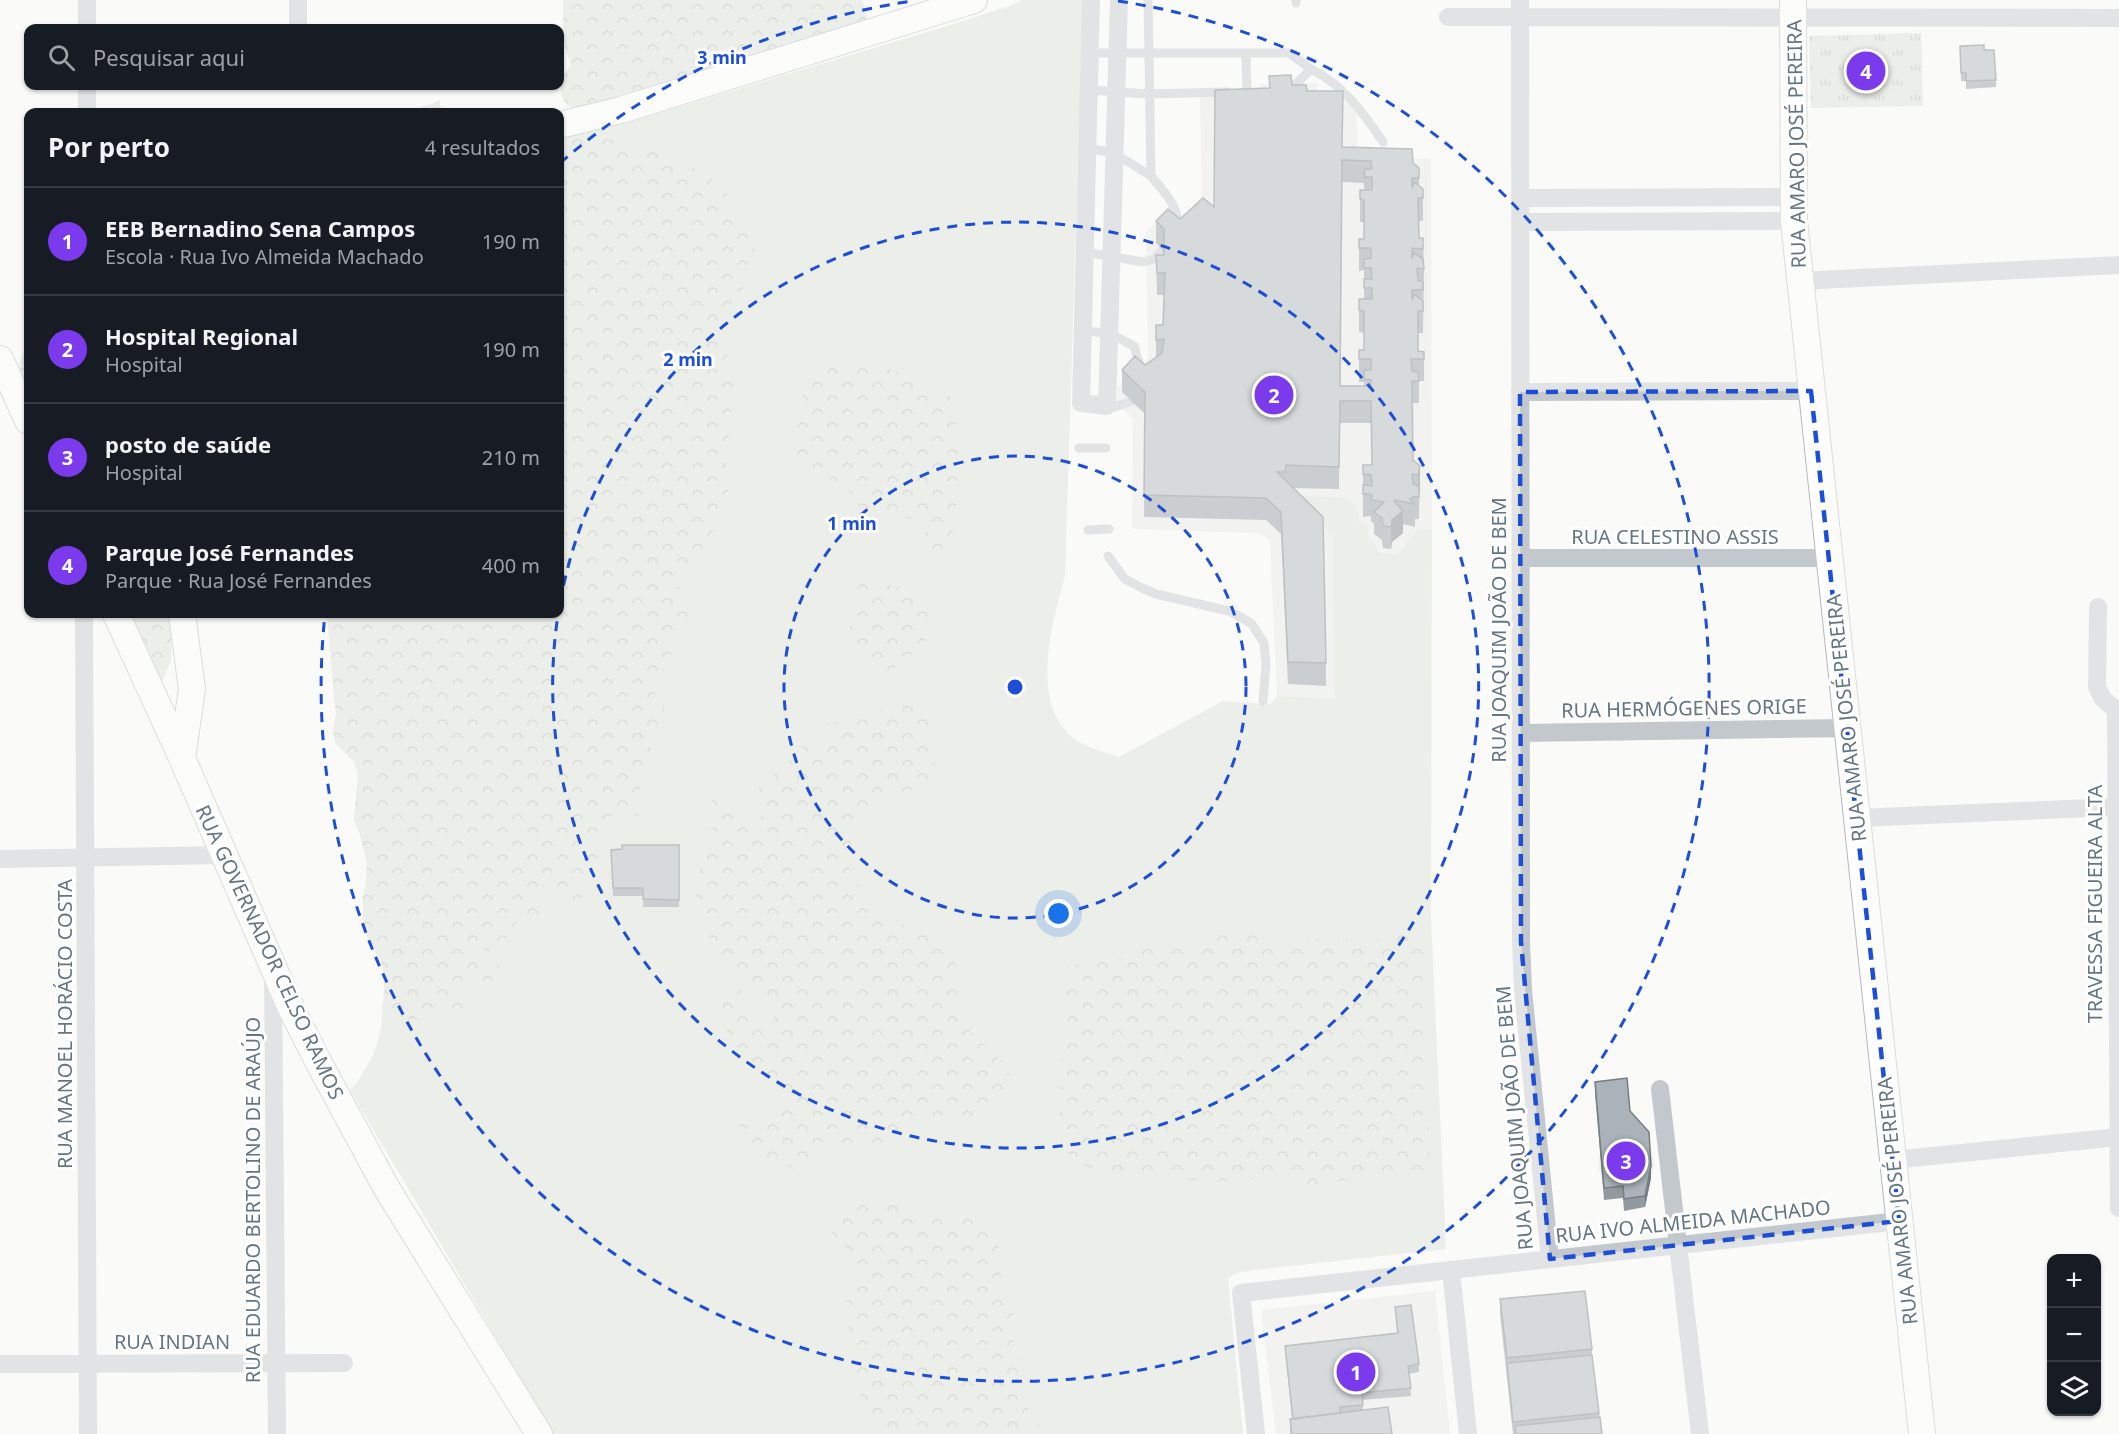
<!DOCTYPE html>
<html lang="pt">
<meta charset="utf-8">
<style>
body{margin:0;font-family:"Noto Sans",sans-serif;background:#20242c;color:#f1f3f6}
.controls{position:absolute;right:18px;bottom:18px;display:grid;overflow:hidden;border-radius:12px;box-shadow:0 2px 4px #0004}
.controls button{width:54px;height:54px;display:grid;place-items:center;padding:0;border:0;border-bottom:2px solid #363941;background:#171b24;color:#f1f3f6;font:30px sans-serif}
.you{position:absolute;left:1059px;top:914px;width:21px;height:21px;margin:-15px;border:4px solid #fff;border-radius:50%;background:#1a73e8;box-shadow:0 0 0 9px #1a73e833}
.badge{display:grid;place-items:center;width:39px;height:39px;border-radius:50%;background:#7c3aed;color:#fff;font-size:20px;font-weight:700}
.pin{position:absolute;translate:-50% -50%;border:3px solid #fff;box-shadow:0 2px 6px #0006}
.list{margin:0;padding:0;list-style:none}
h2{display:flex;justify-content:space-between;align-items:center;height:78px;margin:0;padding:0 24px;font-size:26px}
h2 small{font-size:20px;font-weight:400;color:#9ea1a6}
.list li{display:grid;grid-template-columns:39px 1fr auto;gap:18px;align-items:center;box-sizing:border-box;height:108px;padding:0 24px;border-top:2px solid #363941}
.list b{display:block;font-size:22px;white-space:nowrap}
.list p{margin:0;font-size:20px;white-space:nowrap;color:#9ea1a6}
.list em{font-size:20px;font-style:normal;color:#9ea1a6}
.icon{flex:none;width:33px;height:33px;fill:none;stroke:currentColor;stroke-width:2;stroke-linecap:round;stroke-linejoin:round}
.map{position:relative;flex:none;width:2119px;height:1434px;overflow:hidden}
.search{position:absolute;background:#171b24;box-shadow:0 2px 4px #0004;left:24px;top:24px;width:540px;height:66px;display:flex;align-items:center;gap:15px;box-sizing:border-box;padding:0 21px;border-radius:12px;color:#9ea1a6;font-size:22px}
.panel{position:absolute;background:#171b24;box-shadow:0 2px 4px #0004;left:24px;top:108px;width:540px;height:510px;border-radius:12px}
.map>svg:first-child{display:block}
.built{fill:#e8e9e9}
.grass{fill:#dadfd7}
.forest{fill:url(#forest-crowns)}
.park{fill:url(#park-tufts)}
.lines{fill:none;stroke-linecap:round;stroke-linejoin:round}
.secondary-casing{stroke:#b3babf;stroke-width:28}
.lane{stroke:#c3c8cc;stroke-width:9}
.street{stroke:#c3c8cc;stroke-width:18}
.secondary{stroke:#fff;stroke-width:26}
.wall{fill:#929a9f;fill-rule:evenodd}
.shaded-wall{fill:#777d82}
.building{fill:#aab3b9;stroke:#777d82;stroke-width:1.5;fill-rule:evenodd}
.marked{fill:none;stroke:#1d4ed8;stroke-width:4.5;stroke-dasharray:12 8;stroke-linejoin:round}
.ring{fill:none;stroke:#1d4ed8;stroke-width:3;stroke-dasharray:10 8}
.labels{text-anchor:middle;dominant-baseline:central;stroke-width:6;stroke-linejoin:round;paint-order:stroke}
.street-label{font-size:20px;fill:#657683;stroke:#fff}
.centre{fill:#1d4ed8;stroke:#fff;stroke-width:3}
.ring-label{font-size:18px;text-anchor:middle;font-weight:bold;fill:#1d4ed8;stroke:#fff;stroke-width:6;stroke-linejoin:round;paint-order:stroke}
</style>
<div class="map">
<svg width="2119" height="1434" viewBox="0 0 2119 1434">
<defs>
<pattern id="forest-crowns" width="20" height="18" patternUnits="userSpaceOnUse" patternTransform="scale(1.5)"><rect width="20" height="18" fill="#dadfd7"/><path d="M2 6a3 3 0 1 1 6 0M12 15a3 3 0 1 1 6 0" fill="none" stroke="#b4b9b4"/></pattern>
<pattern id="park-tufts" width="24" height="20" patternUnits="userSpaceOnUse" patternTransform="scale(1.5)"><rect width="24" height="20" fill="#dadfd7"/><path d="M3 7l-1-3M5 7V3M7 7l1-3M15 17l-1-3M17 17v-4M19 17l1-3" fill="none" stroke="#b4b9b4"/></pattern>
</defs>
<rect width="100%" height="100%" fill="#fafaf8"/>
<path class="built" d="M 1317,83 L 1318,99 L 1356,103 L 1358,157 L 1431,159 L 1432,530 L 1418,529 L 1397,555 L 1378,552 L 1376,545 L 1368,537 L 1333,537 L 1336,699 L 1277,696 L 1270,540 L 1258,533 L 1132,529 L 1133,419 L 1116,403 L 1117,387 L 1148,358 L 1146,232 L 1164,213 L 1179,225 L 1202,204 L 1200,97 L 1260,96 L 1260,84 Z
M 1435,1291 L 1450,1434 L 1276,1434 L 1261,1310 Z"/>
<path class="grass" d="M 1022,0 L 1083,0 L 1065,575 C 1053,623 1027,704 1076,740 C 1088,748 1105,752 1119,757 L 1223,701 L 1271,704 L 1277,696 L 1335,699 L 1333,537 L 1295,501 L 1299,496 L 1346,498 L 1357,507 L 1358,520 L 1368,528 L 1368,537 L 1376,545 L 1378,552 L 1397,555 L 1418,529 L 1432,530 L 1431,918 L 1446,1249 L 1253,1270 L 1236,1273 L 1228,1279 L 1243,1434 L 553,1434 L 350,1090 L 358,1081 L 373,1056 L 377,1044 L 381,1028 L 385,977 L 382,964 L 366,934 L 363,919 L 367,861 L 359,832 L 354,821 L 358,774 L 354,761 L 336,744 L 333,732 L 336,715 L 327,614 L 560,614 L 560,136 L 606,128 L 625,123 L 957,23 L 1010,6 Z"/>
<path class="forest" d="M 563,0 L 862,0 L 867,17 L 865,23 L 792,47 L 784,44 L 780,49 L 756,60 L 575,110 C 556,101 558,79 571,65 L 563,40 Z
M 439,101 L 442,112 L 408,112 Z
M 601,138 L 646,147 L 702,172 L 728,194 L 751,236 L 755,250 L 754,263 L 741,293 L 728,308 L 721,329 L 723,344 L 731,364 L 733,391 L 725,474 L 731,508 L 704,542 L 706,552 L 701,557 L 693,558 L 676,572 L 678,586 L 693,603 L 679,640 L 671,648 L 671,656 L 653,677 L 656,685 L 654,698 L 657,704 L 664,706 L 664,715 L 651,743 L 650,756 L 642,776 L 637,804 L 639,816 L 621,813 L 610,816 L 613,827 L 609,833 L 600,834 L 592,839 L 599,848 C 598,860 591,869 582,877 L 586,889 L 585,896 L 573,904 L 542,892 L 535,892 L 543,909 L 543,918 L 536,922 L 519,917 L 516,925 L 495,950 L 475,951 L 492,960 L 503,969 L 503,978 L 496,984 L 483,982 L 465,986 L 462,1008 L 457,1013 L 438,1008 L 424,1019 L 411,1020 L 398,1016 L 389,1008 L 385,994 L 382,964 L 366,934 L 363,919 L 363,896 L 367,880 L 367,861 L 359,832 L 354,821 L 358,774 L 354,761 L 336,744 L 333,732 L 336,715 L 327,614 L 560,614 L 560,143 L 576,139 Z
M 28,347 L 28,396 C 21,379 13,363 28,347 Z
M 841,360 L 908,374 L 931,393 L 946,393 L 957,402 C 958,415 953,428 950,441 L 958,449 L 961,467 L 949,557 L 942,559 L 930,552 L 924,522 C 911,518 897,516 883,516 C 874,516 871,517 863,514 C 854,496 845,481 825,476 C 817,474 808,478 800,476 C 788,448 795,385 823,366 C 827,363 835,362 841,360 Z
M 872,581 C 889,586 917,590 926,608 C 931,616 930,627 930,636 L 910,656 L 903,656 L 893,671 C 830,667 850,631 858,586 L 862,582 Z
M 126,614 L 172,614 L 171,661 L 159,687 Z
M 907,699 L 919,706 L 928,716 C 926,738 938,760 932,779 L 912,790 L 895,793 L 874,802 L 858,821 L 851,839 L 849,867 L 858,884 L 881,912 L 900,923 L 919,931 L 950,954 L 958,969 L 960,1003 L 970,1032 L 1005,1064 L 1011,1080 L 995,1108 L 973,1127 C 961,1123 940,1115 926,1118 C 914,1122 890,1144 880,1153 L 825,1141 L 810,1146 L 812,1173 L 801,1177 L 789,1166 L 772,1161 L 756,1148 L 741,1135 L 737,1120 L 765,1115 L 782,1099 C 777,1079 749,1063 736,1045 C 728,1034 723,1023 714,1013 L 722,995 L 741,990 L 749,1002 L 751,1017 L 766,1022 L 774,1018 L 776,1007 L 730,966 L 714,948 L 694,893 L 696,877 L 707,857 C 700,838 705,836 717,821 L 711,797 L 722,792 L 731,798 L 741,811 L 754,820 L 765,815 L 758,788 L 791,759 L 802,746 L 825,738 L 823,729 L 830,722 L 849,723 L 857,718 L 882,710 L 890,704 Z
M 1424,926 L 1430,1178 L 1412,1172 L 1390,1173 L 1307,1187 L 1295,1175 L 1217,1182 L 1097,1172 L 1071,1158 L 1059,1136 L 1065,968 L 1085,963 L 1091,954 L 1121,953 C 1133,941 1149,939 1166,942 C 1179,944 1177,949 1194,947 L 1203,938 L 1224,934 L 1239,947 L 1249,935 L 1257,932 L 1267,935 L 1273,944 L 1297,939 L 1377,940 L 1400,928 Z
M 894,1200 L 904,1205 L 906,1214 L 915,1218 L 927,1215 L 956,1223 L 959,1219 C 985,1217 1008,1235 995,1262 L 1004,1283 L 1000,1293 L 1011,1302 L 1015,1324 L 1009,1333 L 1027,1365 L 1015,1390 L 1019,1400 L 1039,1419 L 1037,1434 L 869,1434 L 844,1303 L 857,1294 L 849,1249 L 834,1238 L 829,1225 C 836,1209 842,1204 859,1201 L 872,1212 L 880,1203 Z"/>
<path class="park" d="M 1921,33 L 1923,106 L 1811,108 L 1809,36 Z"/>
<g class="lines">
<g class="secondary-casing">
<path id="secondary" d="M 1793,0 L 1794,221 L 1922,1434
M 560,125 L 621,110 L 974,0
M 0,359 L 28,421
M 116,614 L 182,758 L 292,1010 L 320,1065 L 387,1189 L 539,1434
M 182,758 L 192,689 L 182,614"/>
</g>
<path class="lane" d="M 1148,0 L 1151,176 C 1163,190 1181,209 1177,229
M 1296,0 L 1296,3
M 1090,53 L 1289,53 L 1311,69 L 1298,82 L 1286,91
M 1246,53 L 1247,92
M 1311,69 C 1343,85 1363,112 1383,142
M 1089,90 L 1148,94 L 1227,92
M 1087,148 L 1114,153 L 1151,176
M 1085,252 L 1143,262 L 1154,259 L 1162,250
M 1082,331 L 1109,333 L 1134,346 L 1141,369
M 1107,406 L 1115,407 L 1131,401
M 1079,448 L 1106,448
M 1088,530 L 1109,529
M 1108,556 L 1125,579 L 1142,588 L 1156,594 L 1229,611 L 1251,623 L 1264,643 L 1266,664 L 1263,701"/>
<path class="street" d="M 87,0 L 87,28
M 298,0 L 298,28
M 1091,0 L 1081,403 L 1107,406 L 1119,0
M 1520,0 L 1521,942 L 1523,990 L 1550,1259
M 1448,17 L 2119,18
M 87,86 L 87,112
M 1520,198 L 1794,197
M 1520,222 L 1794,221
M 1799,281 L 2119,265
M 1520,392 L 1811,391
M 1521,558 L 1829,558
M 2098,607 L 2097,687 L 2103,699 L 2116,710 L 2119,1208
M 84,614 L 88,1434
M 1521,733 L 1847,728
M 1856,818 L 2116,807
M 0,859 L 224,855
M 273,974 L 277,1434
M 1660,1089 L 1700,1434
M 1893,1160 L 2119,1137
M 1451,1270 L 1468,1434
M 0,1364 L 344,1363
M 1256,1434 L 1241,1293 L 1899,1221"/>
<use href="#secondary" class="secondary"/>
</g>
<path class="wall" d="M 1960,46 L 1984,50 L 1996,80 L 1996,87 L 1966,89 L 1966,81 L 1961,81 Z
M 1269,76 L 1307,91 L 1342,147 L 1413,163 L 1419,168 L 1419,186 L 1423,189 L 1423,221 L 1418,221 L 1419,238 L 1423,238 L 1424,269 L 1423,333 L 1418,333 L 1418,351 L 1424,359 L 1424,381 L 1419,381 L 1419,403 L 1412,403 L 1413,460 L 1420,466 L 1419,519 L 1415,519 L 1415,527 L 1403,524 L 1403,533 L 1392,542 L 1391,549 L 1383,548 L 1382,540 L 1374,534 L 1374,523 L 1371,522 L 1371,517 L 1369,516 L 1363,517 L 1363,465 L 1372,465 L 1371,423 L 1340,423 L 1339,489 L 1293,488 L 1326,663 L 1326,686 L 1288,684 L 1281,534 L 1266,520 L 1144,517 L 1145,414 L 1122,392 L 1122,370 L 1145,365 L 1156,357 L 1156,325 L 1163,325 L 1164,295 L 1157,295 L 1156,255 L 1164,255 L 1164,252 L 1156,243 L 1156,221 L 1180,219 L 1214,207 L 1269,88 ZM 1342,182 L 1364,183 L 1364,190 L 1360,190 L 1360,222 L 1364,222 L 1364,239 L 1359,239 L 1359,271 L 1364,270 L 1364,299 L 1359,299 L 1359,332 L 1364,333 L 1364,350 L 1359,350 L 1359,382 L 1364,382 L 1364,386 L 1340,386 Z
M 679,845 L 679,907 L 643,907 L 643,896 L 613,896 L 611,850 Z
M 1595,1082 L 1630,1111 L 1651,1178 L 1645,1207 L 1624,1211 L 1623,1198 L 1604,1200 L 1595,1093 Z
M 1500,1299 L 1592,1349 L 1592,1357 L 1602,1434 L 1513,1434 L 1500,1314 Z
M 1395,1307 L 1419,1364 L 1419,1372 L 1409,1374 L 1411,1396 L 1362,1400 L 1363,1410 L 1392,1434 L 1290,1434 L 1290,1419 L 1292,1419 L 1285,1346 L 1397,1333 Z"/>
<path class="shaded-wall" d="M 1420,466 L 1420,488 L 1418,497 L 1418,475 Z
M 1395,500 L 1395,518 L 1403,511 L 1403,533 L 1392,542 L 1391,549 L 1391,527 L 1394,501 Z
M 1651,1166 L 1651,1178 L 1645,1207 L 1645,1196 Z"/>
<path class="building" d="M 1984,45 L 1984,50 L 1994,50 L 1996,80 L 1966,81 L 1966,73 L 1961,73 L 1960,46 Z
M 1291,75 L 1292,85 L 1306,85 L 1307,91 L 1343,91 L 1342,147 L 1412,149 L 1413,163 L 1419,168 L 1419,178 L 1412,178 L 1412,188 L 1414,182 L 1423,189 L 1423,198 L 1418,198 L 1419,238 L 1423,238 L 1423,249 L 1412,248 L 1412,259 L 1414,253 L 1423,259 L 1424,269 L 1417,268 L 1418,281 L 1423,282 L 1423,290 L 1412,290 L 1412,300 L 1414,294 L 1423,301 L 1423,311 L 1418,311 L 1418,351 L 1424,352 L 1424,359 L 1411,359 L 1412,371 L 1418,372 L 1419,381 L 1412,381 L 1413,460 L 1420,466 L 1418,475 L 1412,474 L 1413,484 L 1419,486 L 1419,497 L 1413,497 L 1410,499 L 1415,504 L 1395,500 L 1394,501 L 1403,511 L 1392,520 L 1391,527 L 1383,526 L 1382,518 L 1374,512 L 1384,502 L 1371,500 L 1372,495 L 1369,494 L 1363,494 L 1363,485 L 1372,486 L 1371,475 L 1363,474 L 1363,465 L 1372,465 L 1371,401 L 1340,401 L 1339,467 L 1286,465 L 1285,472 L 1277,472 L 1323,517 L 1326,663 L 1288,662 L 1281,512 L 1266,498 L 1144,495 L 1145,392 L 1122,370 L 1135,356 L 1145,365 L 1162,353 L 1164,339 L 1156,340 L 1156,325 L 1163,325 L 1165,273 L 1157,273 L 1156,255 L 1164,255 L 1164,229 L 1156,221 L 1168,209 L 1180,219 L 1203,198 L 1214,207 L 1215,90 L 1270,88 L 1269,76 ZM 1342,160 L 1371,161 L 1372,169 L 1365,169 L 1364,177 L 1372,177 L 1372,190 L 1360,190 L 1360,199 L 1364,200 L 1364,239 L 1359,239 L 1359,248 L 1371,248 L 1371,258 L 1364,259 L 1364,268 L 1371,268 L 1372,279 L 1364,279 L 1364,288 L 1372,288 L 1372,299 L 1359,299 L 1359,310 L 1364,311 L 1364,350 L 1359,350 L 1359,359 L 1371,359 L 1371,370 L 1364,370 L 1364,379 L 1371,380 L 1371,386 L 1340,386 Z
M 622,845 L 679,845 L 679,900 L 643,899 L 643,888 L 613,888 L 611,850 L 622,849 Z
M 1627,1078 L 1630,1111 L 1649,1132 L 1651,1166 L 1645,1196 L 1624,1199 L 1623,1186 L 1604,1188 L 1595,1082 Z
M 1585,1291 L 1592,1349 L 1507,1358 L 1500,1299 Z
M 1411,1305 L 1419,1364 L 1408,1366 L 1411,1388 L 1362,1393 L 1363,1405 L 1340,1407 L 1340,1413 L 1293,1419 L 1285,1346 L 1398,1333 L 1395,1307 Z
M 1592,1355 L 1599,1413 L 1513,1422 L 1507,1363 Z
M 1388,1407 L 1392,1434 L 1292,1434 L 1290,1419 Z
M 1600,1417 L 1602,1434 L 1516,1434 L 1515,1426 Z"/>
<path d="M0 0H2119V1434H0ZM 1811,391 L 1899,1221 L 1550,1259 L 1521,942 L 1520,392 Z" fill="#fafaf8" fill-opacity=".55" fill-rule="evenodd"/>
<path class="marked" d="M 1811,391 L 1899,1221 L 1550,1259 L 1521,942 L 1520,392 Z"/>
<g class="ring">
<circle cx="1015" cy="687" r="231"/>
<path d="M560 603A463 463 0 1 1 558 615"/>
<path d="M560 163A694 694 0 0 1 912 1M1118 1A694 694 0 1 1 325 614"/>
</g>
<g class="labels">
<g class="street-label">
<text transform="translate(1796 144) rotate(-91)">RUA AMARO JOSÉ PEREIRA</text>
<text x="1675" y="536">RUA CELESTINO ASSIS</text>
<text transform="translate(1498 630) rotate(-90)">RUA JOAQUIM JOÃO DE BEM</text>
<text transform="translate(1684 708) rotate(-1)">RUA HERMÓGENES ORIGE</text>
<text transform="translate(1846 718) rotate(-96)">RUA AMARO JOSÉ PEREIRA</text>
<text transform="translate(2094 904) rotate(-90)">TRAVESSA FIGUEIRA ALTA</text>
<text transform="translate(270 952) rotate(65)">RUA GOVERNADOR CELSO RAMOS</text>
<text transform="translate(64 1024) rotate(-90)">RUA MANOEL HORÁCIO COSTA</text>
<text transform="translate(1514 1118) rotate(-95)">RUA JOAQUIM JOÃO DE BEM</text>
<text transform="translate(252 1200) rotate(-90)">RUA EDUARDO BERTOLINO DE ARAÚJO</text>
<text transform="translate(1897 1201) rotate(-96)">RUA AMARO JOSÉ PEREIRA</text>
<text transform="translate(1693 1221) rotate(-6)">RUA IVO ALMEIDA MACHADO</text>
<text x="172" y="1341">RUA INDIAN</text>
</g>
</g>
<circle cx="1015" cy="687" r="9" class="centre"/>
<g class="ring-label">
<text x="722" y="64">3 min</text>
<text x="688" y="366">2 min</text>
<text x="852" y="530">1 min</text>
</g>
</svg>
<div class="controls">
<button>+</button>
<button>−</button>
<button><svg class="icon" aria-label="layers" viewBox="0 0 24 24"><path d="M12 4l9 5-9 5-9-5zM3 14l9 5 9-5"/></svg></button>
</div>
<div class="you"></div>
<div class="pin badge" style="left:1356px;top:1372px">1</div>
<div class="pin badge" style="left:1274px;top:395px">2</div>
<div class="pin badge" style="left:1626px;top:1161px">3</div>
<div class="pin badge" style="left:1866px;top:71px">4</div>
<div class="search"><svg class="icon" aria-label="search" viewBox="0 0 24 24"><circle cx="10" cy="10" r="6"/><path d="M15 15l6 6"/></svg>Pesquisar aqui</div>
<section class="panel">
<h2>Por perto<small>4 resultados</small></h2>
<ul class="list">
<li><span class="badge">1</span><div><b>EEB Bernadino Sena Campos</b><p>Escola · Rua Ivo Almeida Machado</p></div><em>190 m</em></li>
<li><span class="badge">2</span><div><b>Hospital Regional</b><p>Hospital</p></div><em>190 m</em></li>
<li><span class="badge">3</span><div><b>posto de saúde</b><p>Hospital</p></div><em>210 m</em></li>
<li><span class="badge">4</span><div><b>Parque José Fernandes</b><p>Parque · Rua José Fernandes</p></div><em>400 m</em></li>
</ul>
</section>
</div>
